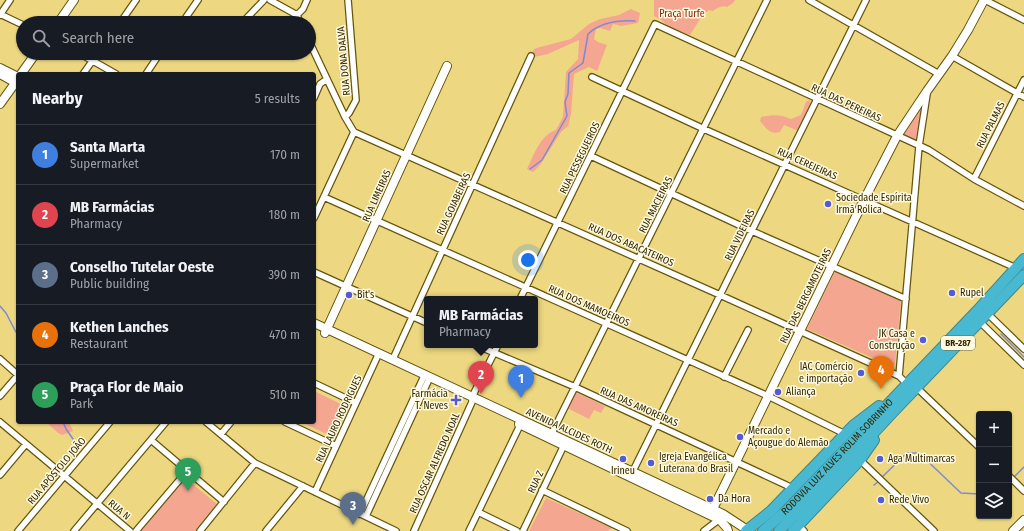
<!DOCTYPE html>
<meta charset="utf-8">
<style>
body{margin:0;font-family:"Fira Sans Condensed",sans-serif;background:#20242c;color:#f1f3f6}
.controls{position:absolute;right:12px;bottom:12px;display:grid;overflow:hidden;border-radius:4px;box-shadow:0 1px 3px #0004}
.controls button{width:36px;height:36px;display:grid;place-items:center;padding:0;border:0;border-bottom:1px solid #363941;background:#171b24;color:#f1f3f6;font:20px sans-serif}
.you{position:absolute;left:528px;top:260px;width:14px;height:14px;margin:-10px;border:3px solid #fff;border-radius:50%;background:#1a73e8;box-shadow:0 0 0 6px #1a73e833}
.badge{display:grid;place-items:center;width:26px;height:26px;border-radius:50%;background:#1a73e8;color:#fff;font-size:13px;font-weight:700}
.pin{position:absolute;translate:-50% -33px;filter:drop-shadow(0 1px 2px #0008)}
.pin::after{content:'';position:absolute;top:21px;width:14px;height:12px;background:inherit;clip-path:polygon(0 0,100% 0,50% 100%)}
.popup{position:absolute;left:424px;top:296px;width:114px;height:52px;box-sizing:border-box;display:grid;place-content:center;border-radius:4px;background:#171b24;filter:drop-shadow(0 1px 3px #0005);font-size:13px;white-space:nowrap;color:#9ea1a6}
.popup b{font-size:15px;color:#f1f3f6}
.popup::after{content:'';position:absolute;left:50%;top:100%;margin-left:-8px;border:8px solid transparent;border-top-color:#171b24}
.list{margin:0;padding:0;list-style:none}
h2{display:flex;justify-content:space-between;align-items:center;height:52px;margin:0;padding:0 16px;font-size:17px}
h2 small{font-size:13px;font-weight:400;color:#9ea1a6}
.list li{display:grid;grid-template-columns:26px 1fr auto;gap:12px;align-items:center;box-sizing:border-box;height:60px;padding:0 16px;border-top:1px solid #363941}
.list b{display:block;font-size:15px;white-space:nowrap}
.list p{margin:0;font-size:13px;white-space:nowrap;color:#9ea1a6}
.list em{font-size:13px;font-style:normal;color:#9ea1a6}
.icon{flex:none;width:22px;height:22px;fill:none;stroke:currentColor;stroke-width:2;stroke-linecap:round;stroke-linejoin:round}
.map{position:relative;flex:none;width:1024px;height:531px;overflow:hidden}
.search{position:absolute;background:#171b24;box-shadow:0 1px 3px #0004;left:16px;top:16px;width:300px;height:44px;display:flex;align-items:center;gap:10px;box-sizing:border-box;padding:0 14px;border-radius:22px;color:#9ea1a6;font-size:15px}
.panel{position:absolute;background:#171b24;box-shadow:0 1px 3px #0004;left:16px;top:72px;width:300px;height:352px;border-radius:4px}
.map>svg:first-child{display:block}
.green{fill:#f4a691}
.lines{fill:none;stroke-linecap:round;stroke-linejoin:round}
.stream{stroke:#7e8ad3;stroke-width:1.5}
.street-casing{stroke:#65550d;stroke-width:8}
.secondary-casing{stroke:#65550d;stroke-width:10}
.highway-casing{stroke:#408689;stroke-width:12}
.street{stroke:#fff;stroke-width:5.5}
.secondary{stroke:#fff;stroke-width:8}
.highway{stroke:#49b9d2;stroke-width:10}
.poi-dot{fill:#555cd3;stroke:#fff9e0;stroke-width:1.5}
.labels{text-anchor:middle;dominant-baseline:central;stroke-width:3;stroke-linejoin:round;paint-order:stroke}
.shield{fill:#fff9e0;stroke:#6d6544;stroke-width:1}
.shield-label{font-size:9px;font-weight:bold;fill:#2f2601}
.park-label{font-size:10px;fill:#811d00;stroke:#fff9e0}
.street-label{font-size:10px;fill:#2f2601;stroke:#fff9e0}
.poi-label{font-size:10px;fill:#2f2601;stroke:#fff9e0;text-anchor:start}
</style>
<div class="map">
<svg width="1024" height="531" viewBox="0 0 1024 531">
<rect width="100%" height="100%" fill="#edd881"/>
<path class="green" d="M 654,0 L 735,0 L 733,3 L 727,7 C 722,5 717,8 713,11 L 709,10 L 702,16 L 690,35 L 669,27 L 661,20 L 654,16 Z
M 631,9 L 640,13 L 638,23 L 621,26 L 613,24 L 610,31 L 600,28 L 596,29 L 594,39 L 598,42 L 607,45 L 597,71 L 589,67 L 574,74 L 571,114 L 568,126 L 561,132 L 540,165 L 533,172 L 527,169 C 534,155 540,135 556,130 L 563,117 L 566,72 L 578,59 L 579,40 L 548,54 L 534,57 L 532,53 L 534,49 L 540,47 L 571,39 L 589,24 L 600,19 L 619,15 Z
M 809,100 L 812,104 L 799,130 L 796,130 L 784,125 L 780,132 C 770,135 766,128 760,121 L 761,117 C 773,115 778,114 791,119 L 801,115 L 806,102 Z
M 923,106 L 915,142 L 903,136 Z
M 835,271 L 901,301 L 895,365 L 891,366 L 807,329 Z
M 314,391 L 347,407 L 333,437 L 301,422 L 314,422 Z
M 575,392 L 605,406 L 601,413 L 594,410 L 589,419 L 567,408 Z
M 45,422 L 69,422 L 73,431 L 62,435 C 55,432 52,426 45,422 Z
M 185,478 L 217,504 L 195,531 L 141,531 Z
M 546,498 L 612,528 L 608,531 L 529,531 Z"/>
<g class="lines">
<path class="stream" d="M 530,169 L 542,160 L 567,116 L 565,102 L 568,94 L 569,73 L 583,63 L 588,34 C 601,22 618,20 635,21
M 0,306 L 6,313 L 18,336
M 1001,334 L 1024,357
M 63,422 L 66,429 L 73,439
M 881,478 L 907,453 L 919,453 L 961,493 L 979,494
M 1013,478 L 1024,467
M 874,485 L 879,481"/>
<g class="street-casing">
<path id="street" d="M 270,0 L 297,15 L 300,23
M 809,0 L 939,74
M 985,0 L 1024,20
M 0,14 L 23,25
M 0,15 L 10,0
M 297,15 L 303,9 L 307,0
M 120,23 L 136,0
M 182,23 L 198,0
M 242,23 L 264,0
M 309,41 L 345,117 L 354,132
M 79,53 L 116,74
M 952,56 L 1024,97
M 83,74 L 98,53
M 146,74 L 160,53
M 592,77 L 704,129 L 1016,268
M 314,98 L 320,84 L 327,79
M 345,117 L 349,113 L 356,100 L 348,0
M 354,132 L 720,295 L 899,376 L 907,384
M 591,156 L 752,231 L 906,299
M 974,179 L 1024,80
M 324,197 L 768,396 L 845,434
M 314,218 L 354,132
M 314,272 L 427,323
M 520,299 L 655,24 L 929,150 L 974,179 L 1024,206
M 987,313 L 1024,349
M 979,321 L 1024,365
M 476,345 L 575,387 L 786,485 L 793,489
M 0,359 L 18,375
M 393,359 L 531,56
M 899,376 L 919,146 L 927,94
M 724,377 L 748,330
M 314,383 L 356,403
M 916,387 L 979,447
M 0,396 L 18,375
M 0,422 L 130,531
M 206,422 L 255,463 L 396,531
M 285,422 L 336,446
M 221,434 L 231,422
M 550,437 L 767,0
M 151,440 L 224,502
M 860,460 L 934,531
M 0,475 L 26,444
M 631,475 L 866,0
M 1009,476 L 1024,491
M 542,490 L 627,531
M 315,492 L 379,353
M 478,512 L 517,531
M 360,514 L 425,374
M 366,516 L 430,377
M 798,525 L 804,531
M 18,531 L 110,422
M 74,531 L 166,422
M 136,531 L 187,471
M 200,531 L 255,463
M 266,531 L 303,486
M 414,531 L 472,402 L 472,397 L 498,345
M 469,531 L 522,421
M 523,531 L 565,443
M 704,531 L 721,518"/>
</g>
<g class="secondary-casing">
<path id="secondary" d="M 58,23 L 74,0
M 0,68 L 18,77
M 0,74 L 18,84
M 21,74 L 36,53
M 0,104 L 18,79
M 314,323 L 723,514 L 749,531
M 325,333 L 447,66
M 519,424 L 720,520 L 727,528 L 728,531
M 710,515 L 864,200 L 897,136 L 927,91 L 952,56 L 968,30 L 984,0
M 1013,531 L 1024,520"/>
</g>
<g class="highway-casing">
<g id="highway">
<path d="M 746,531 L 771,511 L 854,425 L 879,406"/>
<path id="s1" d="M 763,531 L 788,509 L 977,311 L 1024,259"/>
<path d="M 779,531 L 854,454 L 893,412 L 1024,275"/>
<path d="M 793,531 L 860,460 L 874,440"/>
</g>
</g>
<use href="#street" class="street"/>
<use href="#secondary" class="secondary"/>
<use href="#highway" class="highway"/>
</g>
<g class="poi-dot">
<circle cx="828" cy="204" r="4"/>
<circle cx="952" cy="293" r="4"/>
<circle cx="349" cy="295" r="4"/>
<circle cx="923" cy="340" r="4"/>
<circle cx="861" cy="373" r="4"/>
<circle cx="778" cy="392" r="4"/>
<path d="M454 394h4v4h4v4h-4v4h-4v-4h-4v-4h4z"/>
<circle cx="740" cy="437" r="4"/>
<circle cx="623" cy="459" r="4"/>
<circle cx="880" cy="459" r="4"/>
<circle cx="651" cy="463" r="4"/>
<circle cx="710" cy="499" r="4"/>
<circle cx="881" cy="500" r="4"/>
</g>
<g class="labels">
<rect class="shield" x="941" y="336" width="34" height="14" rx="3"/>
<g class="shield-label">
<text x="958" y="343">BR-287</text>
</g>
<g class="park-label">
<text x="682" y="14">Praça Turfe</text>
</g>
<g class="street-label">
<text transform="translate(344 61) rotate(-95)">RUA DONA DALVA</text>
<text transform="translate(846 103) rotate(25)">RUA DAS PEREIRAS</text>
<text transform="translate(991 125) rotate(-63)">RUA PALMAS</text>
<text transform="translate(580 158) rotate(-64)">RUA PESSEGUEIROS</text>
<text transform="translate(807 164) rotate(24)">RUA CEREJEIRAS</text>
<text transform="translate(377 196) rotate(-66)">RUA LIMEIRAS</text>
<text transform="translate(454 204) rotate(-65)">RUA GOIABEIRAS</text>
<text transform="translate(656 205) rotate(-63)">RUA MACIEIRAS</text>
<text transform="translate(740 235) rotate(-64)">RUA VIDEIRAS</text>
<text transform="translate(631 245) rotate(24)">RUA DOS ABACATEIROS</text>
<text transform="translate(806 296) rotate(-64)">RUA DAS BERGAMOTEIRAS</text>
<text transform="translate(589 306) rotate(24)">RUA DOS MAMOEIROS</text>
<text transform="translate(639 407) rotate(24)">RUA DAS AMOREIRAS</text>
<text transform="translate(339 419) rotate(-65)">RUA LAURO RODRIGUES</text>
<text transform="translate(569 431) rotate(25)">AVENIDA ALCIDES ROTH</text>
<text stroke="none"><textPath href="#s1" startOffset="105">RODOVIA LUIZ ALVES ROLIM SOBRINHO</textPath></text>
<text transform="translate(435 463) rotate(-66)">RUA OSCAR ALFREDO NOAL</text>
<text transform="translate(57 471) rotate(-50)">RUA APÓSTOLO JOÃO</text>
<text transform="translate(536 482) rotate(-65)">RUA Z</text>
<text transform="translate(119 510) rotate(40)">RUA N</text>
</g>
<g class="poi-label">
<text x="836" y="198">Sociedade Espírita<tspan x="836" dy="12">Irmã Rolica</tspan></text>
<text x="960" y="293">Rupel</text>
<text x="357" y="295">Bit's</text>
<text x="915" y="334" text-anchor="end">JK Casa e<tspan x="915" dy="12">Construção</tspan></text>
<text x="853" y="367" text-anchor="end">IAC Comércio<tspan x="853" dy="12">e importação</tspan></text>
<text x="786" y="392">Aliança</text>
<text x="448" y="394" text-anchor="end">Farmácia<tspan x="448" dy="12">T. Neves</tspan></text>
<text x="748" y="431">Mercado e<tspan x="748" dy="12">Açougue do Alemão</tspan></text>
<text x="659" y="457">Igreja Evangélica<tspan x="659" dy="12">Luterana do Brasil</tspan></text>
<text x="888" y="459">Aga Multimarcas</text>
<text x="623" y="471" text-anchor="middle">Irineu</text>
<text x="718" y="499">Da Hora</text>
<text x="889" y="500">Rede Vivo</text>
</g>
</g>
</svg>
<div class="controls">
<button>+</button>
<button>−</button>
<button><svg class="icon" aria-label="layers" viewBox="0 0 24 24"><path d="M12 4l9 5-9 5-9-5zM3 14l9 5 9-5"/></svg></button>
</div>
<div class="you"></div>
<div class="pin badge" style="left:521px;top:398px;background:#3f7fe0">1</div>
<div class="pin badge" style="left:481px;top:394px;background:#e0444e">2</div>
<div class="popup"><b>MB Farmácias</b>Pharmacy</div>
<div class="pin badge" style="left:353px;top:525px;background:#5c6f8a">3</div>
<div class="pin badge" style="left:881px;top:389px;background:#e8710a">4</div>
<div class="pin badge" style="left:188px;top:491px;background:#2e9e5b">5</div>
<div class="search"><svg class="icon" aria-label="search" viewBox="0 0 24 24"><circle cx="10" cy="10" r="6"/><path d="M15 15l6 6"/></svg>Search here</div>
<section class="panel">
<h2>Nearby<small>5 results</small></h2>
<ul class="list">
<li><span class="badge" style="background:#3f7fe0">1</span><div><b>Santa Marta</b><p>Supermarket</p></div><em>170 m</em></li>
<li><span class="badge" style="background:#e0444e">2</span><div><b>MB Farmácias</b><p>Pharmacy</p></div><em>180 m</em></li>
<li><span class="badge" style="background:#5c6f8a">3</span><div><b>Conselho Tutelar Oeste</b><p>Public building</p></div><em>390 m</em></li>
<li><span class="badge" style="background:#e8710a">4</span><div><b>Kethen Lanches</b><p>Restaurant</p></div><em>470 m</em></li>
<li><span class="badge" style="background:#2e9e5b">5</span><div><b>Praça Flor de Maio</b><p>Park</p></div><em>510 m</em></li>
</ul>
</section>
</div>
